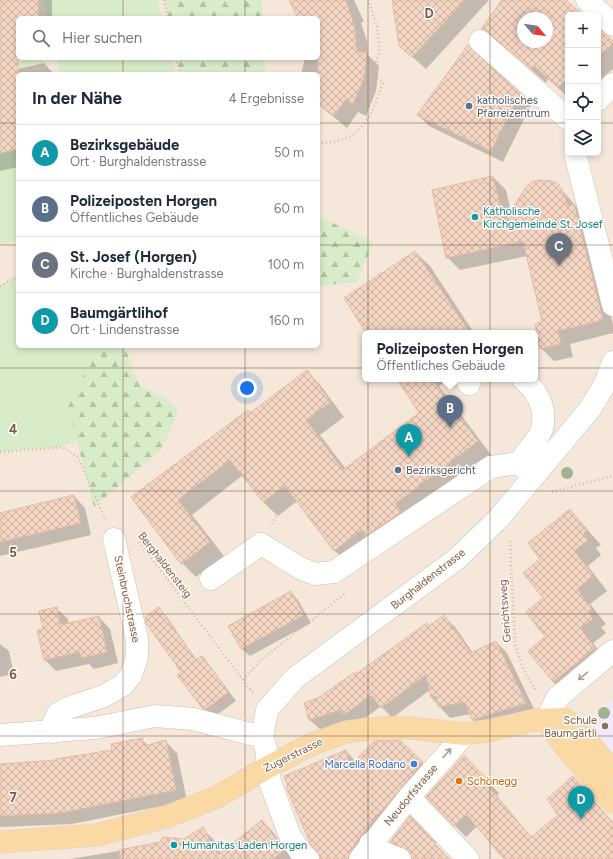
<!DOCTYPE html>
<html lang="de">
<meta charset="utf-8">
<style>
body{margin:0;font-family:Figtree,sans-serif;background:#f6f6f7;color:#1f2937}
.controls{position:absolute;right:12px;top:12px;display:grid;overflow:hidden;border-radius:6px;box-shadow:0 2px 6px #0003}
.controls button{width:36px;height:36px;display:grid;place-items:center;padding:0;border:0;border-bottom:1px solid #e0e1e3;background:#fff;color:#1f2937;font:20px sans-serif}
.compass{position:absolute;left:517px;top:12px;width:36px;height:36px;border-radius:50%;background:#fff;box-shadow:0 2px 6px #0003;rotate:119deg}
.you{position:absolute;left:247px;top:388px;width:14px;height:14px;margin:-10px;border:3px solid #fff;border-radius:50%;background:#1a73e8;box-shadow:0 0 0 6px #1a73e833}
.badge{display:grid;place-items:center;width:26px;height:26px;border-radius:50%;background:#e76f51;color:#fff;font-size:13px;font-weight:700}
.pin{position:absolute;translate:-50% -33px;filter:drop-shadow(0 1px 2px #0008)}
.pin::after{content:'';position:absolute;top:21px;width:14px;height:12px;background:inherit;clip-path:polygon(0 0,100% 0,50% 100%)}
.popup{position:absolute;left:362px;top:330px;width:176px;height:52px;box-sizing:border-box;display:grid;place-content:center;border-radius:6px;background:#fff;filter:drop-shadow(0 1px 3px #0005);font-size:13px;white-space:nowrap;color:#747a83}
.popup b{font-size:15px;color:#1f2937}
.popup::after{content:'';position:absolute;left:50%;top:100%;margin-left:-8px;border:8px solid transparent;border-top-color:#fff}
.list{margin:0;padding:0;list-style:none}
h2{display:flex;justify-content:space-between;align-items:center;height:52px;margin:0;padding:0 16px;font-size:17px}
h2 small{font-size:13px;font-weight:400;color:#747a83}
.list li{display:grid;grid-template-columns:26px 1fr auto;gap:12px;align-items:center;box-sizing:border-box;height:56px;padding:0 16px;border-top:1px solid #e0e1e3}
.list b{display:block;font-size:15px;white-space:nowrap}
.list p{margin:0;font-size:13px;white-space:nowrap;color:#747a83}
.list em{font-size:13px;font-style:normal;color:#747a83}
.icon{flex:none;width:22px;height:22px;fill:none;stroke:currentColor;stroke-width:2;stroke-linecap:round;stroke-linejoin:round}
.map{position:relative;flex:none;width:613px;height:859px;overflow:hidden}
.search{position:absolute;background:#fff;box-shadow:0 2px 6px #0003;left:16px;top:16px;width:304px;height:44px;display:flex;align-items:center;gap:10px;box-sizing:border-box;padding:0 14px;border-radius:6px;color:#747a83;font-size:15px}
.panel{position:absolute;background:#fff;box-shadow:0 2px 6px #0003;left:16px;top:72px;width:304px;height:276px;border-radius:6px}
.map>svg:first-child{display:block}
.residential{fill:#f5e8da;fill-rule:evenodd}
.education{fill:#f3e8fa}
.green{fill:#d8ecc9}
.forest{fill:url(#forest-firs)}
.shadow{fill:#0003;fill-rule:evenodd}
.building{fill:url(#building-cross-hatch);stroke:#e6bba3;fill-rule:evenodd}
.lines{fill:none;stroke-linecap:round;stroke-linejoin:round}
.minor-casing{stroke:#d1beb0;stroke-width:23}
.major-casing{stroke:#dad1cd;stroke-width:23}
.path{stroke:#d9b8a5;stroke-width:2.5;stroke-dasharray:1 3;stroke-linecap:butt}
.minor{stroke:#fff;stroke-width:22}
.major{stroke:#fbd9a5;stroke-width:22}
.tree{fill:#a0b28e}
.oneway{stroke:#af9d94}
.grid{fill:none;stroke:#7a5c4d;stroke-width:1;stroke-opacity:0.55}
.service-dot{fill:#5c6f8a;stroke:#fffaf3;stroke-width:1.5}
.culture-dot{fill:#0f9aa8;stroke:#fffaf3;stroke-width:1.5}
.education-dot{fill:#8d6e63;stroke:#fffaf3;stroke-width:1.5}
.shop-dot{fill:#3f7fe0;stroke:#fffaf3;stroke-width:1.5}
.food-dot{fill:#e8710a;stroke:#fffaf3;stroke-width:1.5}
.labels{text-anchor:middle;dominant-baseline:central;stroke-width:3;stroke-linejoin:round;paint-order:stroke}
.service-label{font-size:11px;fill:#4e5e75;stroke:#fffaf3;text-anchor:start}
.culture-label{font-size:11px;fill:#0d838f;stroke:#fffaf3;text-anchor:start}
.street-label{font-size:11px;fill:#7a5c4d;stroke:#fffaf3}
.education-label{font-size:11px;fill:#785e54;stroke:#fffaf3;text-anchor:end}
.shop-label{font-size:11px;fill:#366cbe;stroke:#fffaf3;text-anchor:end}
.food-label{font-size:11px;fill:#c56008;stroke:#fffaf3;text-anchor:start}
.grid-label{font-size:13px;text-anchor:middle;font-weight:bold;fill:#7a5c4d;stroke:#fffaf3;stroke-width:3;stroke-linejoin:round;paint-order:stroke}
</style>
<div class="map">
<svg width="613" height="859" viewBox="0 0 613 859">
<defs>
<pattern id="forest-firs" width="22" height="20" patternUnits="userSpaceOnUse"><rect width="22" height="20" fill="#d8ecc9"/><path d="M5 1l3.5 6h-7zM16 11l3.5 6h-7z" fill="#b4c2a5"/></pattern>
<pattern id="building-cross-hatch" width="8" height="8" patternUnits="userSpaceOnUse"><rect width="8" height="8" fill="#f3d5c3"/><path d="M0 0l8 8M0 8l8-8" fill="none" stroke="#cab0a1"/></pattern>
</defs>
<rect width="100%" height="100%" fill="#fdf6ec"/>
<path class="residential" d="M 0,0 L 613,0 L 613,859 L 0,859 ZM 568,15 L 598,15 L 598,153 L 568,153 ZM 18,18 L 318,18 L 318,58 L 18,58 ZM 523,18 L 547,18 L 547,42 L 523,42 ZM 18,74 L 318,74 L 318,346 L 18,346 ZM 365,333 L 535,333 L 535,379 L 365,379 Z"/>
<path class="education" d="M 613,699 L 613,753 L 601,736 L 592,717 Z"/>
<path class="green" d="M 44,0 L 158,0 L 162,18 L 48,18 Z
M 0,45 L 18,58 L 43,58 L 44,62 L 0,72 Z
M 57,58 L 172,58 L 176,74 L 60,74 Z
M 18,149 L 18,240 L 0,244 L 0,153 Z
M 18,276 L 18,346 L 96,346 L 97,349 L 68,406 L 77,440 L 62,447 L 0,452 L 0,286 Z"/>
<path class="forest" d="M 164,0 L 262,0 L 263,18 L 168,18 Z
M 176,58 L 265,58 L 265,74 L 180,74 Z
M 318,216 L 373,242 L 357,282 L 318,286 Z
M 96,346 L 124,346 L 140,386 L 167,399 L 178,412 L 161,450 L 94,507 L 68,406 L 97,349 Z"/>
<path class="shadow" d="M 0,0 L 52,0 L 52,18 L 18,18 L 18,58 L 51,59 L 0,59 Z
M 291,0 L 354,0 L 364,22 L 361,23 L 367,41 L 368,55 L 379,66 L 376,91 L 366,116 L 358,112 L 347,128 L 318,104 L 318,74 L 301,74 L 305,58 L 318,58 L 318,18 L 299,18 Z
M 393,0 L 489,0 L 426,69 L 400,46 Z
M 503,0 L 565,0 L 582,15 L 568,15 L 568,97 L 548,79 L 546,83 L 504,46 L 496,43 L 482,29 ZM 523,18 L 547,18 L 547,42 L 523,42 Z
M 598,29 L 613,42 L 613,69 L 598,81 Z
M 44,63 L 54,74 L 18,74 L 18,167 L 0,171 L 0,73 Z
M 519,94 L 531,105 L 503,162 L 429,126 L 418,115 Z
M 493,177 L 506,190 L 511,212 L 557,185 L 587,218 L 613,325 L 613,333 L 570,344 L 573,357 L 554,361 L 541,348 L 543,323 L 527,256 L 460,270 L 447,257 Z
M 415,252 L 430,266 L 474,333 L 368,333 Z
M 307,371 L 321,386 L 344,417 L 320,435 L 346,469 L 420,413 L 398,379 L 449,379 L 439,386 L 492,456 L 349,564 L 334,550 L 297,501 L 278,516 L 263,502 L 243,475 L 192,515 L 224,556 L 196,577 L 182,563 L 133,498 L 250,414 Z
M 74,496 L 85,508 L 91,535 L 0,556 L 0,514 Z
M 570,510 L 601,545 L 596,548 L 601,555 L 588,566 L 607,591 L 590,604 L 606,624 L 601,627 L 606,633 L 593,643 L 609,663 L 568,696 L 553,682 L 547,637 L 542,559 Z
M 291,593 L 298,600 L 311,623 L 250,656 L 242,649 L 229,626 Z
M 56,608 L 68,619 L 69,624 L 99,617 L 110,629 L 118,663 L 94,669 L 89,664 L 56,671 L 45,660 L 44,630 Z
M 159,609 L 167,617 L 197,661 L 202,657 L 209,665 L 236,701 L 214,717 L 203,708 L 182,672 Z
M 444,616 L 455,627 L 473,653 L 496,642 L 507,653 L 536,713 L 483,730 L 472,719 L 471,714 L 450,718 L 431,697 L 430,690 L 392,718 L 381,706 L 356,725 L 351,720 L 321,730 L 310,720 L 318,699 Z
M 0,644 L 9,651 L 14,674 L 0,677 Z
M 142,740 L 149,746 L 166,742 L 177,753 L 187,801 L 72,824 L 0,827 L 0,765 L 57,761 L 114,751 Z
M 399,741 L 431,772 L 361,859 L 320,859 L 346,751 L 356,762 Z
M 475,768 L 499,793 L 497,796 L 532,838 L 559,815 L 573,778 L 613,822 L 613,859 L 505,859 L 477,826 L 466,837 L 427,797 Z
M 262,821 L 273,832 L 292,859 L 70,859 L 185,840 L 203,829 L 213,839 L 221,854 Z
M 419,827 L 444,853 L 443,854 L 449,859 L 413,859 L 413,857 L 400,851 L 391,842 Z"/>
<path class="building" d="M 0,0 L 38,0 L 38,18 L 18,18 L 18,149 L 0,153 Z
M 289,0 L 346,0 L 355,28 L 357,52 L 367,52 L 364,78 L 353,104 L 345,100 L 334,116 L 318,103 L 318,18 L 298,18 Z
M 392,0 L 465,0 L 412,57 L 399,46 Z
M 502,0 L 566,0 L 583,15 L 568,15 L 568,79 L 558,87 L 534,66 L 532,70 L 488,32 L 481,29 ZM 523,18 L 547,18 L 547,42 L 523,42 Z
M 598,28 L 613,41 L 613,44 L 598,56 Z
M 468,45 L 520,93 L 491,151 L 417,115 Z
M 493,176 L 504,222 L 526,187 L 531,182 L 538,180 L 552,181 L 558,184 L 562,190 L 568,206 L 574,204 L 603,320 L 558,331 L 561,344 L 540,349 L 535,324 L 542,322 L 523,241 L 446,258 L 432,190 Z
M 415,251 L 470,333 L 366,333 L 344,298 Z
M 307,370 L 331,402 L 306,420 L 343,470 L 419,413 L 397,379 L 432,379 L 478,441 L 395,504 L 401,512 L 366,536 L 361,530 L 334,551 L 285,486 L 263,502 L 230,460 L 178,500 L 210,542 L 181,564 L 131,497 L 248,410 L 250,413 Z
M 74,495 L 81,523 L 0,542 L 0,513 Z
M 570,509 L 587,530 L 583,534 L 588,540 L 574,551 L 594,576 L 577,589 L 592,609 L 588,612 L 593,619 L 580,628 L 595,648 L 553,682 L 528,651 L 545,637 L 526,612 L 543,598 L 523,573 L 540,559 L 528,543 Z
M 291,591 L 304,615 L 241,649 L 228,626 Z
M 57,607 L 60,625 L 99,616 L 107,652 L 81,658 L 80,652 L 44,660 L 37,630 L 43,629 L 39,611 Z
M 159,607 L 196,660 L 202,656 L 229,692 L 206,709 L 203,709 L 177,675 L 181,672 L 146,623 L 145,617 Z
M 444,615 L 471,653 L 496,641 L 526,703 L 472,720 L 465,702 L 438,707 L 436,696 L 431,697 L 426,675 L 381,708 L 371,695 L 344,715 L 340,710 L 309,720 L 304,703 L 318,698 L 355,672 L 356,674 L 427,623 L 429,626 Z
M 143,738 L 144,746 L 166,740 L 176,790 L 60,813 L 0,816 L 0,764 L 56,760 L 56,759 L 112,750 L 111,744 Z
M 400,740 L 423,762 L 360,836 L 350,852 L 348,859 L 321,859 L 316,850 L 311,845 L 286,787 L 288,786 L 284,776 L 346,750 L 350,766 L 374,741 Z
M 464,755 L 489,781 L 486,784 L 531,837 L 558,815 L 547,799 L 573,776 L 613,823 L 613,859 L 504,859 L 466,814 L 454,826 L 426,797 Z
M 410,816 L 436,843 L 434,845 L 450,859 L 412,859 L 409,851 L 390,842 Z
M 262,820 L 284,850 L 273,859 L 120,859 L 119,850 L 160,842 L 163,837 L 184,839 L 203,827 L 218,855 Z"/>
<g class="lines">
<g class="minor-casing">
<path id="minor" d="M 587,0 L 613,25
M 480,41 L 568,119
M 598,100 L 613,84
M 575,153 L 613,305
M 466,379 L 469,384
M 523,379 C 538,392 547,408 542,429 C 540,437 525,454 519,463 L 530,473
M 211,579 L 261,544 L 300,568 L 315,574 L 334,572 L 491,467 L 519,463
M 546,721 L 557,698 L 613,651
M 53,732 L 53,724 L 58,714 L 68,708 L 104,696 L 123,685 L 131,675 L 137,657 L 137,639 L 114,539
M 0,735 L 95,728 L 155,716 L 193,719 L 262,737
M 409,797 L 468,859
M 370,844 L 379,851 L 400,859
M 308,859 L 301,853 L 290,836 L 270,782 L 266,749 L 262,737 L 267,710 L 295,678 L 458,558 L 499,518 L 590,409 L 605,384 L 613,362
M 360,859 L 409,797 L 465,734"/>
</g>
<g class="major-casing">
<path id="major" d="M 546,721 L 568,750 L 613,802
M 0,842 L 97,835 L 166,817 L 217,797 L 268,767 L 312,744 L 346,732 L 368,729 L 400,727 L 465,734 L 492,730 L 535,720 L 565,719 L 577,729 L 613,772"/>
</g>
<path class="path" d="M 164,0 L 168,18
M 176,58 L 180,74
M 318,143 C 363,142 370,119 383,82 L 372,74 L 380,51 L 377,26 L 368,0
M 0,286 L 18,276
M 0,452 L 62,447 L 78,457 L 105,519
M 552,492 L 613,476
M 272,524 L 277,515 L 296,501
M 510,541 L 515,644 L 524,671 L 536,691
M 139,542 L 253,693
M 243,680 L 261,660 L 346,593
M 425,859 L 431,852"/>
<use href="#minor" class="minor"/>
<use href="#major" class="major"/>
</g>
<g class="tree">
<circle cx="567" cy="473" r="6"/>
<circle cx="604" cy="713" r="6"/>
</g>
<defs><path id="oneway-shaft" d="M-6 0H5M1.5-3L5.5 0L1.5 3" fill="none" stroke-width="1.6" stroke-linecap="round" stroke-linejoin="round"/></defs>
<g class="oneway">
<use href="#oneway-shaft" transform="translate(583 676) rotate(140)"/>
<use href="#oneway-shaft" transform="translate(447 753) rotate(-49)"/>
</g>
<path class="grid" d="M 123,0 L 123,18M 245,0 L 245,18M 368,0 L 368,859M 490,0 L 490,859M 123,58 L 123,74M 245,58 L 245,74M 0,123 L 18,123M 318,123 L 568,123M 598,123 L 613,123M 0,245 L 18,245M 318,245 L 613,245M 123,346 L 123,859M 245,346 L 245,859M 0,368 L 613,368M 0,491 L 613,491M 0,614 L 613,614M 0,736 L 613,736"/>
<g class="service-dot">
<circle cx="469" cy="106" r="4"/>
<circle cx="398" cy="470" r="4"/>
</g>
<g class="culture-dot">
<circle cx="475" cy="217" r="4"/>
<circle cx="174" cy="845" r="4"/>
</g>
<circle class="education-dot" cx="605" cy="726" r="4"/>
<circle class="shop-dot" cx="414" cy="764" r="4"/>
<circle class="food-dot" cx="459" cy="781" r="4"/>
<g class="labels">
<g class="service-label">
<text x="477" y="100">katholisches<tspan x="477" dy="13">Pfarreizentrum</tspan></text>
<text x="406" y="470">Bezirksgericht</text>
</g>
<g class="culture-label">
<text x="483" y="211">Katholische<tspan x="483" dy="13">Kirchgemeinde St. Josef</tspan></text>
<text x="182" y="845">Humanitas Laden Horgen</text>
</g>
<g class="street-label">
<text transform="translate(165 565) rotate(52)">Berghaldensteig</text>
<text transform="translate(428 579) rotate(-38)">Burghaldenstrasse</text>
<text transform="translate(127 599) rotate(78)">Steinbruchstrasse</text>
<text transform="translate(505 611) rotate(-94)">Gerichtsweg</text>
<text transform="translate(293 755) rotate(-26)">Zugerstrasse</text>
<text transform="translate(411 795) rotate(-50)">Neudorfstrasse</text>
</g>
<g class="education-label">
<text x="597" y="720">Schule<tspan x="597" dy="13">Baumgärtli</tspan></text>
</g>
<g class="shop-label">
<text x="406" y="764">Marcella Rodano</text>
</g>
<g class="food-label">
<text x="467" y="781">Schönegg</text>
</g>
</g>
<g class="grid-label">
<text x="429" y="18">D</text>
<text x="13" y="434">4</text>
<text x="13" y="557">5</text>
<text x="13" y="679">6</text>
<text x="13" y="802">7</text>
</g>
</svg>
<div class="controls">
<button>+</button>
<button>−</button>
<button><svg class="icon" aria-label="locate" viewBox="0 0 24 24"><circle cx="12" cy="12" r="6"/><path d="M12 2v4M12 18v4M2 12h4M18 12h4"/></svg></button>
<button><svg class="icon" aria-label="layers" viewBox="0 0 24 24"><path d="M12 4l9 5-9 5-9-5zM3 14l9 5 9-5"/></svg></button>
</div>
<svg class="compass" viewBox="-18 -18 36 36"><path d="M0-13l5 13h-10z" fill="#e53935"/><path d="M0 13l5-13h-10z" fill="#747a83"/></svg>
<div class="you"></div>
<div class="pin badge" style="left:409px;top:457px;background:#0f9aa8">A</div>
<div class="pin badge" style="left:450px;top:428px;background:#5c6f8a">B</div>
<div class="popup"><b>Polizeiposten Horgen</b>Öffentliches Gebäude</div>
<div class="pin badge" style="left:559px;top:266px;background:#6b7280">C</div>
<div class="pin badge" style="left:581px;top:819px;background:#0f9aa8">D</div>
<div class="search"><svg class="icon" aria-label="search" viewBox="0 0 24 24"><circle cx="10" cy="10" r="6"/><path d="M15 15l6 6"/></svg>Hier suchen</div>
<section class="panel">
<h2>In der Nähe<small>4 Ergebnisse</small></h2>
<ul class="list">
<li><span class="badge" style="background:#0f9aa8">A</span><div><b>Bezirksgebäude</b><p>Ort · Burghaldenstrasse</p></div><em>50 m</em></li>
<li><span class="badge" style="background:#5c6f8a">B</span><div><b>Polizeiposten Horgen</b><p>Öffentliches Gebäude</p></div><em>60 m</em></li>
<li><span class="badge" style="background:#6b7280">C</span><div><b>St. Josef (Horgen)</b><p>Kirche · Burghaldenstrasse</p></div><em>100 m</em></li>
<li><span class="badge" style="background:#0f9aa8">D</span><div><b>Baumgärtlihof</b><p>Ort · Lindenstrasse</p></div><em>160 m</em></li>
</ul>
</section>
</div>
